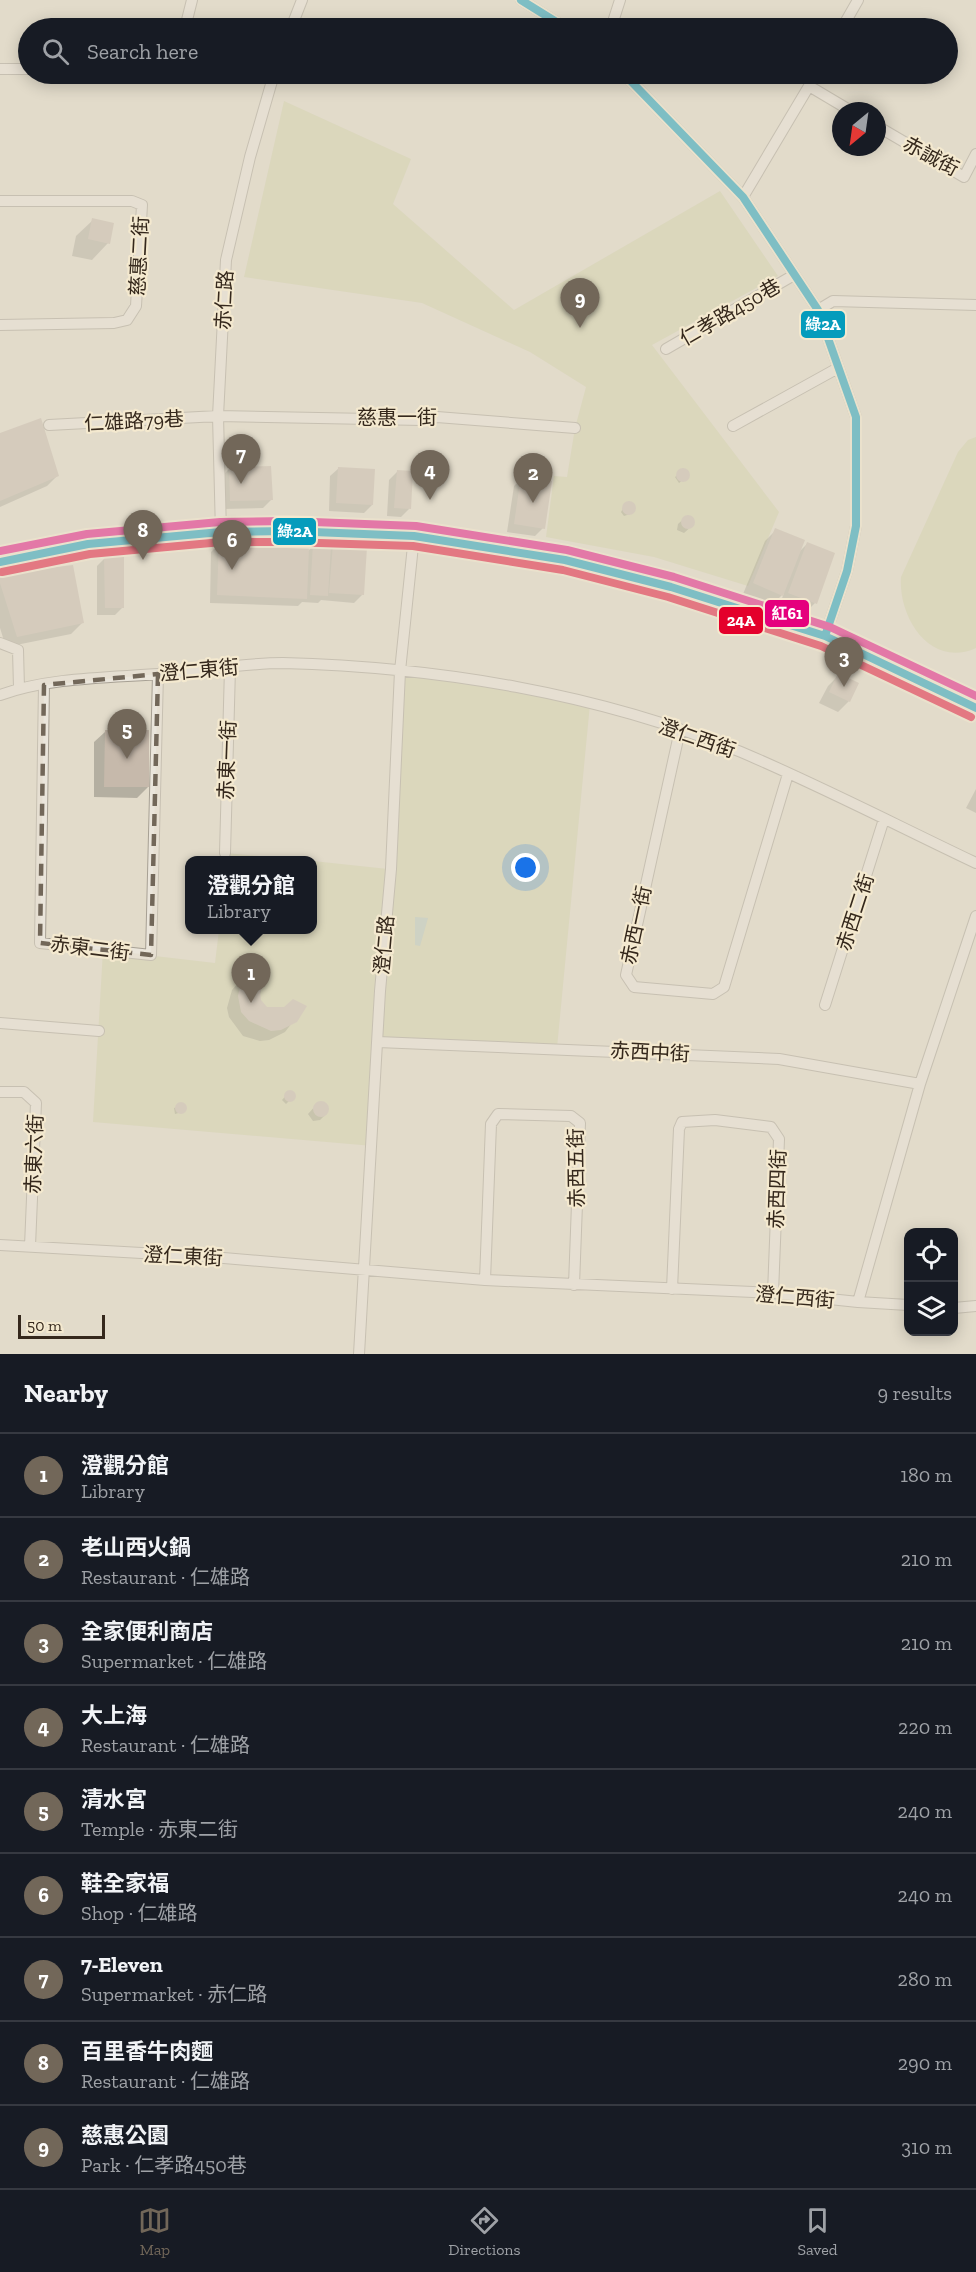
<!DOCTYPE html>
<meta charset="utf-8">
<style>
body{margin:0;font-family:"Zilla Slab","Noto Sans TC",serif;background:#242831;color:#f1f3f6}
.controls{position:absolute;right:18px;bottom:18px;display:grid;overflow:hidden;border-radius:12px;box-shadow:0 3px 15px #0003}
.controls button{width:54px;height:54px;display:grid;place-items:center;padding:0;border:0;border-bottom:2px solid #363941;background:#171b24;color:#f1f3f6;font:30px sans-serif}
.compass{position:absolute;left:832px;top:102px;width:54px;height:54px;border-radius:50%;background:#171b24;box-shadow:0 3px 15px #0003;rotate:209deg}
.scale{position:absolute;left:18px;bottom:15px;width:87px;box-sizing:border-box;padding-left:6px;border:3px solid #35281c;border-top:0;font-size:16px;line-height:21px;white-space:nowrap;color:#35281c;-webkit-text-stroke:4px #f4e9cf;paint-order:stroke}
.you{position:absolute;left:526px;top:868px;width:21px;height:21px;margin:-15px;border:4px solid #fff;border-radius:50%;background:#1a73e8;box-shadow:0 0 0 9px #1a73e833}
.badge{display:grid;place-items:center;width:39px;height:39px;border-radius:50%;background:#726759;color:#fff;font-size:20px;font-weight:700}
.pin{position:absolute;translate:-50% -50px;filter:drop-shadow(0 2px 3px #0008)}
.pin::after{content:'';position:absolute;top:32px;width:21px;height:18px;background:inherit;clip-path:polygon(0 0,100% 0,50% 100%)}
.popup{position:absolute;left:185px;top:856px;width:132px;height:78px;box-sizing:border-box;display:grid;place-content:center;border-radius:12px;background:#171b24;filter:drop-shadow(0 2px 4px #0005);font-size:20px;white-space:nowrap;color:#9ea1a6}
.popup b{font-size:22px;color:#f1f3f6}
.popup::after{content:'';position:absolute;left:50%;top:100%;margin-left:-12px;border:12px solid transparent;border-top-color:#171b24}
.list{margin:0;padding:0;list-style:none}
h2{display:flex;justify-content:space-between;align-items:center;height:78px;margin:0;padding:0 24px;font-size:26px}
h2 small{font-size:20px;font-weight:400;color:#9ea1a6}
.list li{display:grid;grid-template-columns:39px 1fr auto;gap:18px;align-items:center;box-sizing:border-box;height:84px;padding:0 24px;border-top:2px solid #363941}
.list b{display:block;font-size:22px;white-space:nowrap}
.list p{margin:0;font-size:20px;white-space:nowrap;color:#9ea1a6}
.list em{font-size:20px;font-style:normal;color:#9ea1a6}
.icon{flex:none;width:33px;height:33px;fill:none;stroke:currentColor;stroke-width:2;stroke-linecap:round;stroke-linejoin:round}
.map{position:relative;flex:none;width:976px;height:1354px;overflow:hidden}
.search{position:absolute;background:#171b24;box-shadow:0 3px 15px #0003;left:18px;right:18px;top:18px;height:66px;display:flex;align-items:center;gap:15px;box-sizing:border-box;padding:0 21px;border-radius:33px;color:#9ea1a6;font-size:22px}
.sheet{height:834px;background:#171b24}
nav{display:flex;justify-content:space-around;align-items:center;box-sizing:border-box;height:84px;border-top:2px solid #363941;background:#171b24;font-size:16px;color:#9ea1a6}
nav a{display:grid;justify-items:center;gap:3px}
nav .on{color:#726759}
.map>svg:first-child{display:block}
.green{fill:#d2d2ac}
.water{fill:#b5c7bc}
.shadow{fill:#0003}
.building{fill:#c6b9ab}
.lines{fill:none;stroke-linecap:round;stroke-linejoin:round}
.minor-casing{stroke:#a7a094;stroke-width:12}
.minor{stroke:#eae5db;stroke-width:10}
.bus-1-casing{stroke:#f4e9cf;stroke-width:12}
.bus-2-casing{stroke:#f4e9cf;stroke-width:12}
.bus-3-casing{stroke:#f4e9cf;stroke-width:12}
.bus-1{stroke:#059cbc;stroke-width:8}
.bus-2{stroke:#e4002b;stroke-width:8}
.bus-3{stroke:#e5007d;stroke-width:8}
.marked{fill:none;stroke:#726759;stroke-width:4.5;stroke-dasharray:12 8;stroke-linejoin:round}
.labels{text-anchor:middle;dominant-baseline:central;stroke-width:4.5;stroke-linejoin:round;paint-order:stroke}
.street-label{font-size:20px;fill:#35281c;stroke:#f4e9cf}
.line-badge{stroke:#f4e9cf;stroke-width:2}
.badge-label{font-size:16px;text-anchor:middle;font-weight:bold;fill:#fff}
</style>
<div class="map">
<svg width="976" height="1354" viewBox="0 0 976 1354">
<rect width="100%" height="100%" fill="#e2dbca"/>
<path class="green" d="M 284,101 L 411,159 L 393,204 L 514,310 L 720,191 L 778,276 L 652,345 L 779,512 L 748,586 L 654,557 L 546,537 L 554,476 L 567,477 L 575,428 L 586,387 L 530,352 L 422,303 L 244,277 Z
M 976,437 L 976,648 C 930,669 898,617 901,577 L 958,452 L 968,440 Z
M 400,671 L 590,704 L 557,1048 L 379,1042 L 373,1146 L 93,1122 L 103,950 L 215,963 L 219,930 L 312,930 L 313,861 L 388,869 Z
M 225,853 L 306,860 L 225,860 Z"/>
<path class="water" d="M 415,917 L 428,918 L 420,946 L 415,945 Z"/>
<path class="shadow" d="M 93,220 L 108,243 L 92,260 L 72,256 L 76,236 Z
M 0,434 L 58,475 L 47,486 L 0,507 Z
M 230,468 L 271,500 L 263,508 L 223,509 L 222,476 Z
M 339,468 L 372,505 L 364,513 L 329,511 L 330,476 Z
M 684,470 L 688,476 L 679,483 L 675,477 Z
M 397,472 L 409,509 L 401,517 L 387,516 L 389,480 Z
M 522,478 L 543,528 L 535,536 L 507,532 L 514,486 Z
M 626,504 L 633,507 L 630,514 L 624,516 L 621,512 Z
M 687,516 L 692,517 L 694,524 L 684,533 L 677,530 L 678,524 Z
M 776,530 L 799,552 L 807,544 L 815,603 L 807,611 L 781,601 L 784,593 L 771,606 L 743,594 L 765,541 Z
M 219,544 L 307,552 L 314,545 L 329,550 L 333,546 L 362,595 L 354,603 L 321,600 L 318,603 L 302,602 L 298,606 L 210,603 L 211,552 Z
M 105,558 L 123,607 L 115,615 L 97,615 L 97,566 Z
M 0,575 L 82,623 L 71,634 L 6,647 L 0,628 Z
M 839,675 L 849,701 L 838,712 L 819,703 L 828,686 Z
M 105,732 L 148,787 L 137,798 L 94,797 L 94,742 Z
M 976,789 L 976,813 L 966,808 Z
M 249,971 L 263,979 L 259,1000 L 266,1008 L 285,1009 L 293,1000 L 305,1006 L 285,1032 L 269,1040 L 260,1041 L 243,1036 L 229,1017 L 227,1008 L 232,990 Z
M 289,1092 L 294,1096 L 286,1104 L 282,1100 Z
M 322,1102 L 327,1106 L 325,1115 L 320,1120 L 313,1121 L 308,1114 L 318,1103 Z
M 184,1105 L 185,1111 L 175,1114 L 174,1108 Z"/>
<path class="building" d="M 92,218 L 114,223 L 110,244 L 88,239 Z
M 41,418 L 59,476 L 0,501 L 0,433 Z
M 271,466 L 273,500 L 230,501 L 229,467 Z
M 338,467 L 375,469 L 373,505 L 336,503 Z
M676 475a7 7 0 1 1 14 0a7 7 0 1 1-14 0Z
M 397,470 L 413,471 L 411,509 L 394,508 Z
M 521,476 L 552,481 L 545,529 L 514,524 Z
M622 508a7 7 0 1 1 14 0a7 7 0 1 1-14 0Z
M681 522a7 7 0 1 1 14 0a7 7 0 1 1-14 0Z
M 775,528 L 805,540 L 783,596 L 753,583 Z
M 807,542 L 835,553 L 817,604 L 788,593 Z
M 219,543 L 309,546 L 307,599 L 217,595 Z
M 313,544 L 331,545 L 328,596 L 310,595 Z
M 333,544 L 367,547 L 364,595 L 329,593 Z
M 124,556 L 124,608 L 105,608 L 104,557 Z
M 73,565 L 84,623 L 17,637 L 0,583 L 0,574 Z
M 838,673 L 859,683 L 850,702 L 829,692 Z
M 105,730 L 149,730 L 149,787 L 104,787 Z
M 249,970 L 260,973 L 265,978 L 260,993 L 261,1000 L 267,1007 L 284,1007 L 293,999 L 307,1006 L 297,1022 L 281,1030 L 271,1031 L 249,1021 L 241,1012 L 238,996 L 242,978 Z
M284 1096a6 6 0 1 1 12 0a6 6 0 1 1-12 0Z
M313 1109a8 8 0 1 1 16 0a8 8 0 1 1-16 0Z
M175 1108a6 6 0 1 1 12 0a6 6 0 1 1-12 0Z"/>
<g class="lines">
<g class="minor-casing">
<path id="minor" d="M 521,0 L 566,28
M 185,28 L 192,0
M 291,28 L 302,0
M 611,28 L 620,0
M 842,28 L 858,0
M 0,69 L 28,69
M 624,74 L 743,197 L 818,310 L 856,417 L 856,526 L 847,571 L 825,636
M 816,74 L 809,86 L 851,111
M 877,126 L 964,177 L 976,154
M 743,197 L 809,86
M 0,201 L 132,201 L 142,205 L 136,306 L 127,320 L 114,323 L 0,325
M 818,310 L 833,301 L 976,305
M 666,349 L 794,275
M 49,425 L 218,416 L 422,420 L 437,417 L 575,428
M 733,426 L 838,368
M 221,532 L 218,416 L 226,260 L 250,157 L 274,74
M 0,562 L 88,544 L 221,532 L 288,531 L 414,536 L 565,560 L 671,587 L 825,636 L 976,708
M 0,643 L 18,650 L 19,688
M 44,685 L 40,943 L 151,955 L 158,674
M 0,695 C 53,676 116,678 171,673 C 208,670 246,663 283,663 C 437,667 598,693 741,752 C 821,786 898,826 976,863
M 680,730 L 626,975 L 634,987 L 713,994 L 724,987 L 788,774
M 225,853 L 230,668
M 825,1005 L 884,819
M 0,1023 L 99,1031
M 378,1042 L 779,1059 L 920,1084
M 0,1092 L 24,1092 L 36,1103 L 30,1246
M 0,1245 L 212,1257 L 485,1280 L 773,1293 L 858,1302 L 920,1084 L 976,916
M 485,1280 L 491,1124 L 498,1114 L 571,1116 L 580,1123 L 574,1285
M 672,1289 L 679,1129 L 682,1122 L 715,1120 L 771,1127 L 779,1139 L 773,1293
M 858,1302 L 908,1305
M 954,1308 L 976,1306
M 359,1354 L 380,991 L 391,869 L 400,671 L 414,536"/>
</g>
<use href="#minor" class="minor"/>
<g class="bus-1-casing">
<path id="bus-1" d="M 521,0 L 566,28
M 624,74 L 743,197 L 818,310 L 856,417 L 856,526 L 847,571 L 825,636
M 0,562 L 88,544 L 221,532 L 288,531 L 414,536 L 565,560 L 671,587 L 825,636 L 976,708"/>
</g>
<g class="bus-2-casing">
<path id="bus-2" d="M 2,572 L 90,554 L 222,542 L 288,542 L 413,546 L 563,570 L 668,597 L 821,646 L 971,717"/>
</g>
<g class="bus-3-casing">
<path id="bus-3" d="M 0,551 L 87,534 L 220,522 L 288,521 L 416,526 L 567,550 L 674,577 L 830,627 L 976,696"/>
</g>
<use href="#bus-1" class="bus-1"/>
<use href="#bus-2" class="bus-2"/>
<use href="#bus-3" class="bus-3"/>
</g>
<path d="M0 0H976V1354H0ZM 158,674 L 151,955 L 40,943 L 44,685 Z" fill="#e2dbca" fill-opacity=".55" fill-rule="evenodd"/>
<path class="marked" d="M 158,674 L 151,955 L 40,943 L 44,685 Z"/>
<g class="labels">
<g class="street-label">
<text transform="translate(931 156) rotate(28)">赤誠街</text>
<text transform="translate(139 256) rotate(-87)">慈惠二街</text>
<text transform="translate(224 300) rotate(-87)">赤仁路</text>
<text transform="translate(730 312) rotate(-30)">仁孝路450巷</text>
<text x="397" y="417">慈惠一街</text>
<text transform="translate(134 421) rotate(-3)">仁雄路79巷</text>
<text transform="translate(199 670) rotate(-5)">澄仁東街</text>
<text transform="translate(697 738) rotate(19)">澄仁西街</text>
<text transform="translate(227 760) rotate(-88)">赤東一街</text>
<text transform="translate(855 912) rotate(-72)">赤西二街</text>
<text transform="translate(636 925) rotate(-78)">赤西一街</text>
<text transform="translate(384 945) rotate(-85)">澄仁路</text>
<text transform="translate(90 948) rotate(7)">赤東二街</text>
<text transform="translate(650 1052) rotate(3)">赤西中街</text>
<text transform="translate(34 1154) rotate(-88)">赤東六街</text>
<text transform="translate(576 1168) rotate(-91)">赤西五街</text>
<text transform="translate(777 1189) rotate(-88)">赤西四街</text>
<text transform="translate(183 1256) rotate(3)">澄仁東街</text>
<text transform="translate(795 1297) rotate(5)">澄仁西街</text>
</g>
</g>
<g class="line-badge">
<rect x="800" y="310" width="46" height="29" rx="6" fill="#059cbc"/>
<rect x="272" y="517" width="45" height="29" rx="6" fill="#059cbc"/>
<rect x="764" y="599" width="46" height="29" rx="6" fill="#e5007d"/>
<rect x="718" y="606" width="46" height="29" rx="6" fill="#e4002b"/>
</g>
<g class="badge-label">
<text x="823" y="330">綠2A</text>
<text x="295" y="537">綠2A</text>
<text x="787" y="619">紅61</text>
<text x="741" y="626">24A</text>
</g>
</svg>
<div class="controls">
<button><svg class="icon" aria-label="locate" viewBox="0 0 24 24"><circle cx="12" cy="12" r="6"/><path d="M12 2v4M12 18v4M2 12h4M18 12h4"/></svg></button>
<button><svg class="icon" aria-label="layers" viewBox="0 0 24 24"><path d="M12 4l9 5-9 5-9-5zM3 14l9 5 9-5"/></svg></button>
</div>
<svg class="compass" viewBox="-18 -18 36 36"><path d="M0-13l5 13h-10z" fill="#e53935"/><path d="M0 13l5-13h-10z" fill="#9ea1a6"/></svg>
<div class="scale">50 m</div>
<div class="you"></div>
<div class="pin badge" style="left:251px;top:1003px">1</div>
<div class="popup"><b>澄觀分館</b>Library</div>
<div class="pin badge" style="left:533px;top:503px">2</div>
<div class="pin badge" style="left:844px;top:687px">3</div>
<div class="pin badge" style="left:430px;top:500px">4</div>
<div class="pin badge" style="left:127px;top:759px">5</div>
<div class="pin badge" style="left:232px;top:570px">6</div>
<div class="pin badge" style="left:241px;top:484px">7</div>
<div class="pin badge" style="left:143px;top:560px">8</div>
<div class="pin badge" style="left:580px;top:328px">9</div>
<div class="search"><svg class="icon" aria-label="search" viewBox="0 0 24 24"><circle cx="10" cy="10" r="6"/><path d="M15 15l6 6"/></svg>Search here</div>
</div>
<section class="sheet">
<h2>Nearby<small>9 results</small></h2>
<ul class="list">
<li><span class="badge">1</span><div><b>澄觀分館</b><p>Library</p></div><em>180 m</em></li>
<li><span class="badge">2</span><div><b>老山西火鍋</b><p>Restaurant · 仁雄路</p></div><em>210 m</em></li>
<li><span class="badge">3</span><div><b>全家便利商店</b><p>Supermarket · 仁雄路</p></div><em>210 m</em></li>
<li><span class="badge">4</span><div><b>大上海</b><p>Restaurant · 仁雄路</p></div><em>220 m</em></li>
<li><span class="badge">5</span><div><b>清水宮</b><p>Temple · 赤東二街</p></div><em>240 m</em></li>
<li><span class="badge">6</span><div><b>鞋全家福</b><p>Shop · 仁雄路</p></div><em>240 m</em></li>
<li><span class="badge">7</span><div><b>7-Eleven</b><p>Supermarket · 赤仁路</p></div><em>280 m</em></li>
<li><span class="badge">8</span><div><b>百里香牛肉麵</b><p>Restaurant · 仁雄路</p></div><em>290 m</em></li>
<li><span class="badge">9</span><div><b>慈惠公園</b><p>Park · 仁孝路450巷</p></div><em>310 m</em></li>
</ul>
</section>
<nav>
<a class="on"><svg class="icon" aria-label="map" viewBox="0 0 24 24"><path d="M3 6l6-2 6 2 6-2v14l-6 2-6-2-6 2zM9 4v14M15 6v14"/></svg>Map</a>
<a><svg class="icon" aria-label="directions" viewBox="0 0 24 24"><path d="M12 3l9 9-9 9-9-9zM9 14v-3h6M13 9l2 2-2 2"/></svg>Directions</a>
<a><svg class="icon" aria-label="saved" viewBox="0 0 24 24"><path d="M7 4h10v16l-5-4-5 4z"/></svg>Saved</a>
</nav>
